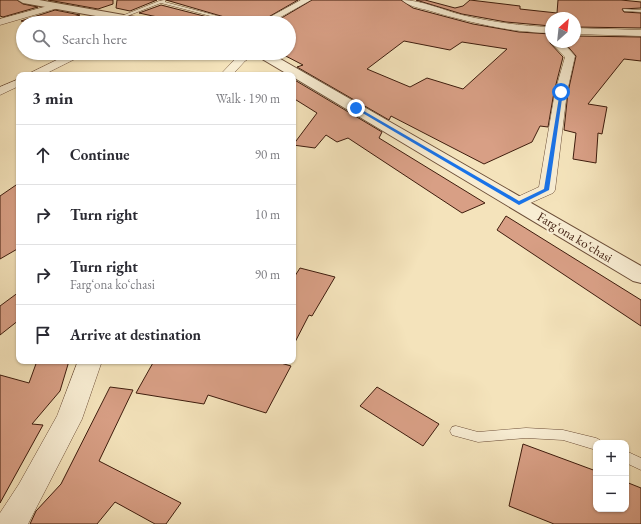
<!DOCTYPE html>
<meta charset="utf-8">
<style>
body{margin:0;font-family:"EB Garamond",serif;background:#f7f7f7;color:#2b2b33}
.controls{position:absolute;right:12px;bottom:12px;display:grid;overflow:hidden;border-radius:8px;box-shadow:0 1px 3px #0004}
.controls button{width:36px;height:36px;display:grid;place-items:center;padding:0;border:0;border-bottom:1px solid #e1e1e2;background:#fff;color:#2b2b33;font:20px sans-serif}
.compass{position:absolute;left:545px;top:12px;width:36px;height:36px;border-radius:50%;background:#fff;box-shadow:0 1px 3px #0004;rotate:27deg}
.stop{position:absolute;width:12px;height:12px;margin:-9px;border:3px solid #1a73e8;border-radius:50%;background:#fff}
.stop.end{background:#1a73e8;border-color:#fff;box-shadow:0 1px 4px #0008}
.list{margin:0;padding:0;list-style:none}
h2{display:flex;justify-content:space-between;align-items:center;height:52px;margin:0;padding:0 16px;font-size:17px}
h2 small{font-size:13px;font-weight:400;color:#7c7c81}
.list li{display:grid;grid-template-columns:26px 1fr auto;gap:12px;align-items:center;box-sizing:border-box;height:60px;padding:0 16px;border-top:1px solid #e1e1e2}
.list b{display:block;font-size:15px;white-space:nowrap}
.list p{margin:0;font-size:13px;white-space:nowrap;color:#7c7c81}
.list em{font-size:13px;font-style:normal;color:#7c7c81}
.icon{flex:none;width:22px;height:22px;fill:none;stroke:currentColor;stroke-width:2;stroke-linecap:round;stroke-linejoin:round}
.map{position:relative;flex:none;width:641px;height:524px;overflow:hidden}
.search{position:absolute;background:#fff;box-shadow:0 1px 3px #0004;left:16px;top:16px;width:280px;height:44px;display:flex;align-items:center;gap:10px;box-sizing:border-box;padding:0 14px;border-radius:22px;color:#7c7c81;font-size:15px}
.panel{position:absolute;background:#fff;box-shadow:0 1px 3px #0004;left:16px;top:72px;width:280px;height:292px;border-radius:8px}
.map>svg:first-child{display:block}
.building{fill:#d89f85;stroke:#3e1c0d;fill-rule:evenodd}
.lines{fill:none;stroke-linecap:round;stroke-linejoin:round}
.service-casing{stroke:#6c4e38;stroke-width:1}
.minor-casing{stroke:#6c4e38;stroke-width:1}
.tertiary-casing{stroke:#6c4e38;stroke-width:2}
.service{fill:#f8edd3;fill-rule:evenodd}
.minor{fill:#f8edd3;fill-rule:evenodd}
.tertiary{fill:#f8edd3;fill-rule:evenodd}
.route{fill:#1a73e8}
.labels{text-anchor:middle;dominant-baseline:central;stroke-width:4;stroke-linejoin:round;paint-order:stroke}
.far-street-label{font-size:13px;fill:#3e1c0d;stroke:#f8edd3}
</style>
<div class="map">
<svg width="641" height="524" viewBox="0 0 641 524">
<rect width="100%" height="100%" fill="#f4e3bb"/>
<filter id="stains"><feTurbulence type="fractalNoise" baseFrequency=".005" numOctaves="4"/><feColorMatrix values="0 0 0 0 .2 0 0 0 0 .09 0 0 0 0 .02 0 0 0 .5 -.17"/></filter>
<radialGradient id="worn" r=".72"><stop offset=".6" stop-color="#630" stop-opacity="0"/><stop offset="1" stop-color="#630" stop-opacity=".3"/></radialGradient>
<path class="building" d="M 0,0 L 17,0 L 23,4 L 38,7 L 3,17 L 0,16 Z
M 48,0 L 113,0 L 113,4 L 98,9 Z
M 117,0 L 157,0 L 130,11 L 116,8 Z
M 166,0 L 298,0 L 258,23 L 245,23 Z
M 312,0 L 401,0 L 413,8 L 473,24 L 519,32 L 551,34 L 550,43 L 563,57 L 554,92 L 548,127 L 540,126 L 532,142 L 484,164 L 391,116 L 389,120 L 297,67 L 303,65 L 280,53 L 289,53 L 289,23 L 273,23 ZM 404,41 L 450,50 L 462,42 L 507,49 L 463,89 L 427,78 L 410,87 L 367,69 Z
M 416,0 L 425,0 L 455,8 L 463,6 L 470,0 L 520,6 L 520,9 L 557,13 L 558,0 L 621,0 L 641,2 L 641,8 L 622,9 L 624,12 L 641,13 L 641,28 L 575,27 L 575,18 L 551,18 L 551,26 L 506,22 L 462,14 Z
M 161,5 L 231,23 L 185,23 L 139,13 Z
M 55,10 L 80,15 L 54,23 L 32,23 L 21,21 Z
M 575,36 L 641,37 L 641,61 L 624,59 L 588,104 L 607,107 L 602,134 L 598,133 L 596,163 L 573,159 L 576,133 L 564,130 L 568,92 L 576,56 L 564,42 L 575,42 Z
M 293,79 L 382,132 L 379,138 L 485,203 L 462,213 L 348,138 L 337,142 L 326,135 L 315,148 L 293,145 L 317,113 L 293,98 Z
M 19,183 L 19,248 L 0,259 L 0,196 Z
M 506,216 L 641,300 L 641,326 L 497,230 Z
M 300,268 L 335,277 L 312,316 L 309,315 L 293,346 L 293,279 Z
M 19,292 L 19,320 L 0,335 L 0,306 Z
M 37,361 L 69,361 L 60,391 L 32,424 L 43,425 L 0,503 L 0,375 L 29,383 Z
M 154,361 L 274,361 L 291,366 L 266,413 L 208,395 L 204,404 L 136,393 Z
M 110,387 L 133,390 L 99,461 L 181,503 L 166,524 L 155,524 L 115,502 L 97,524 L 30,524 L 36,511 L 61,484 Z
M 377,387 L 439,424 L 423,446 L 360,406 Z
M 523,444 L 596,471 L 596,509 L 626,509 L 626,482 L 641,488 L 641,524 L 554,524 L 509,506 Z"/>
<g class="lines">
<g class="service-casing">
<path id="service" d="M 165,0 L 165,2 L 244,23 L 237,23 L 161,3 L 122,18 L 119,17 L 159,1 Z
M 623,9 L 641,10 L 641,12 L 624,11 Z
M 456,426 L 478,432 L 526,428 L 563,430 L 596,438 L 600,440 L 602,443 L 596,443 L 596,450 L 563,440 L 526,438 L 478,442 L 452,435 L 450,431 L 452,427 Z
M 626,451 L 641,458 L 641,470 L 626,463 Z"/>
</g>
<g class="minor-casing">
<path id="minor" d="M 301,0 L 311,0 L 270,23 L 259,23 Z
M 402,0 C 422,0 442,10 462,15 C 491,22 521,26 551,27 L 551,33 C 508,32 468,22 427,10 C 419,8 408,6 402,0 Z
M 55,4 L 58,4 L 59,6 L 58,8 L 0,25 L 0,19 Z
M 575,28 L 641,30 L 641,36 L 575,34 Z
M 551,42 L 562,42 L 575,56 L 567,92 L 555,190 L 553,193 L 519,208 L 513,207 L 511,203 L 513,199 L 539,187 L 555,92 L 565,57 Z
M 71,53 L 84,53 L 83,55 L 43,75 L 28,75 L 30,73 Z
M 245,53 L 258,53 L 245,61 L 232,75 L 220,75 L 237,57 Z
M 19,79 L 19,86 L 0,95 L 0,87 Z
M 78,361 L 102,361 L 82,419 L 28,524 L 0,524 L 0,513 L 19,484 L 57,416 Z"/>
</g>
<g class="tertiary-casing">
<path id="tertiary" d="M 18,0 L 39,0 L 152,20 L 157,23 L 135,23 L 23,3 Z
M 255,53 L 270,53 L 641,266 L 641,283 L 633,281 L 293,77 L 293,75 L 289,75 L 257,56 Z"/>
</g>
<use href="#service" class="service"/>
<use href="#minor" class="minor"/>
<use href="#tertiary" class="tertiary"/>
</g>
<path class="route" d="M 560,91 L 563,92 L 549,190 L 519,205 L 354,108 L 357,107 L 519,201 L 544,189 Z"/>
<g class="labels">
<g class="far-street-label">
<text transform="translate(575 237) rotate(31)">Fargʻona koʻchasi</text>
</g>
</g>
<rect width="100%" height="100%" filter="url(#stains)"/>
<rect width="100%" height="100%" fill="url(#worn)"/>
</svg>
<div class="controls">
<button>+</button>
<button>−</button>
</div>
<svg class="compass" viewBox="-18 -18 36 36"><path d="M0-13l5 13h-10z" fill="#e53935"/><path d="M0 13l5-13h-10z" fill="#7c7c81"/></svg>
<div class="stop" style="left:561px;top:92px"></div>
<div class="stop end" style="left:356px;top:108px"></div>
<div class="search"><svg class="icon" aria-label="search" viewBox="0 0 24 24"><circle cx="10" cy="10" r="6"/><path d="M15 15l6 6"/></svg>Search here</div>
<section class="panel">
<h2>3 min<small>Walk · 190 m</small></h2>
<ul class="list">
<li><svg class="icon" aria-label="ahead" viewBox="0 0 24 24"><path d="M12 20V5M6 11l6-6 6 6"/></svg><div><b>Continue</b></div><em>90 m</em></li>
<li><svg class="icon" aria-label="right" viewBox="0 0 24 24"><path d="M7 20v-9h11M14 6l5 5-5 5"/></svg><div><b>Turn right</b></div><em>10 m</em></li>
<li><svg class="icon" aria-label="right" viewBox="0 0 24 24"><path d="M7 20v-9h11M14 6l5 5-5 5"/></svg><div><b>Turn right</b><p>Fargʻona koʻchasi</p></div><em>90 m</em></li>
<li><svg class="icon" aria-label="arrive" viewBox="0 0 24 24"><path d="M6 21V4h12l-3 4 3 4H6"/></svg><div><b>Arrive at destination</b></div></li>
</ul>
</section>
</div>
